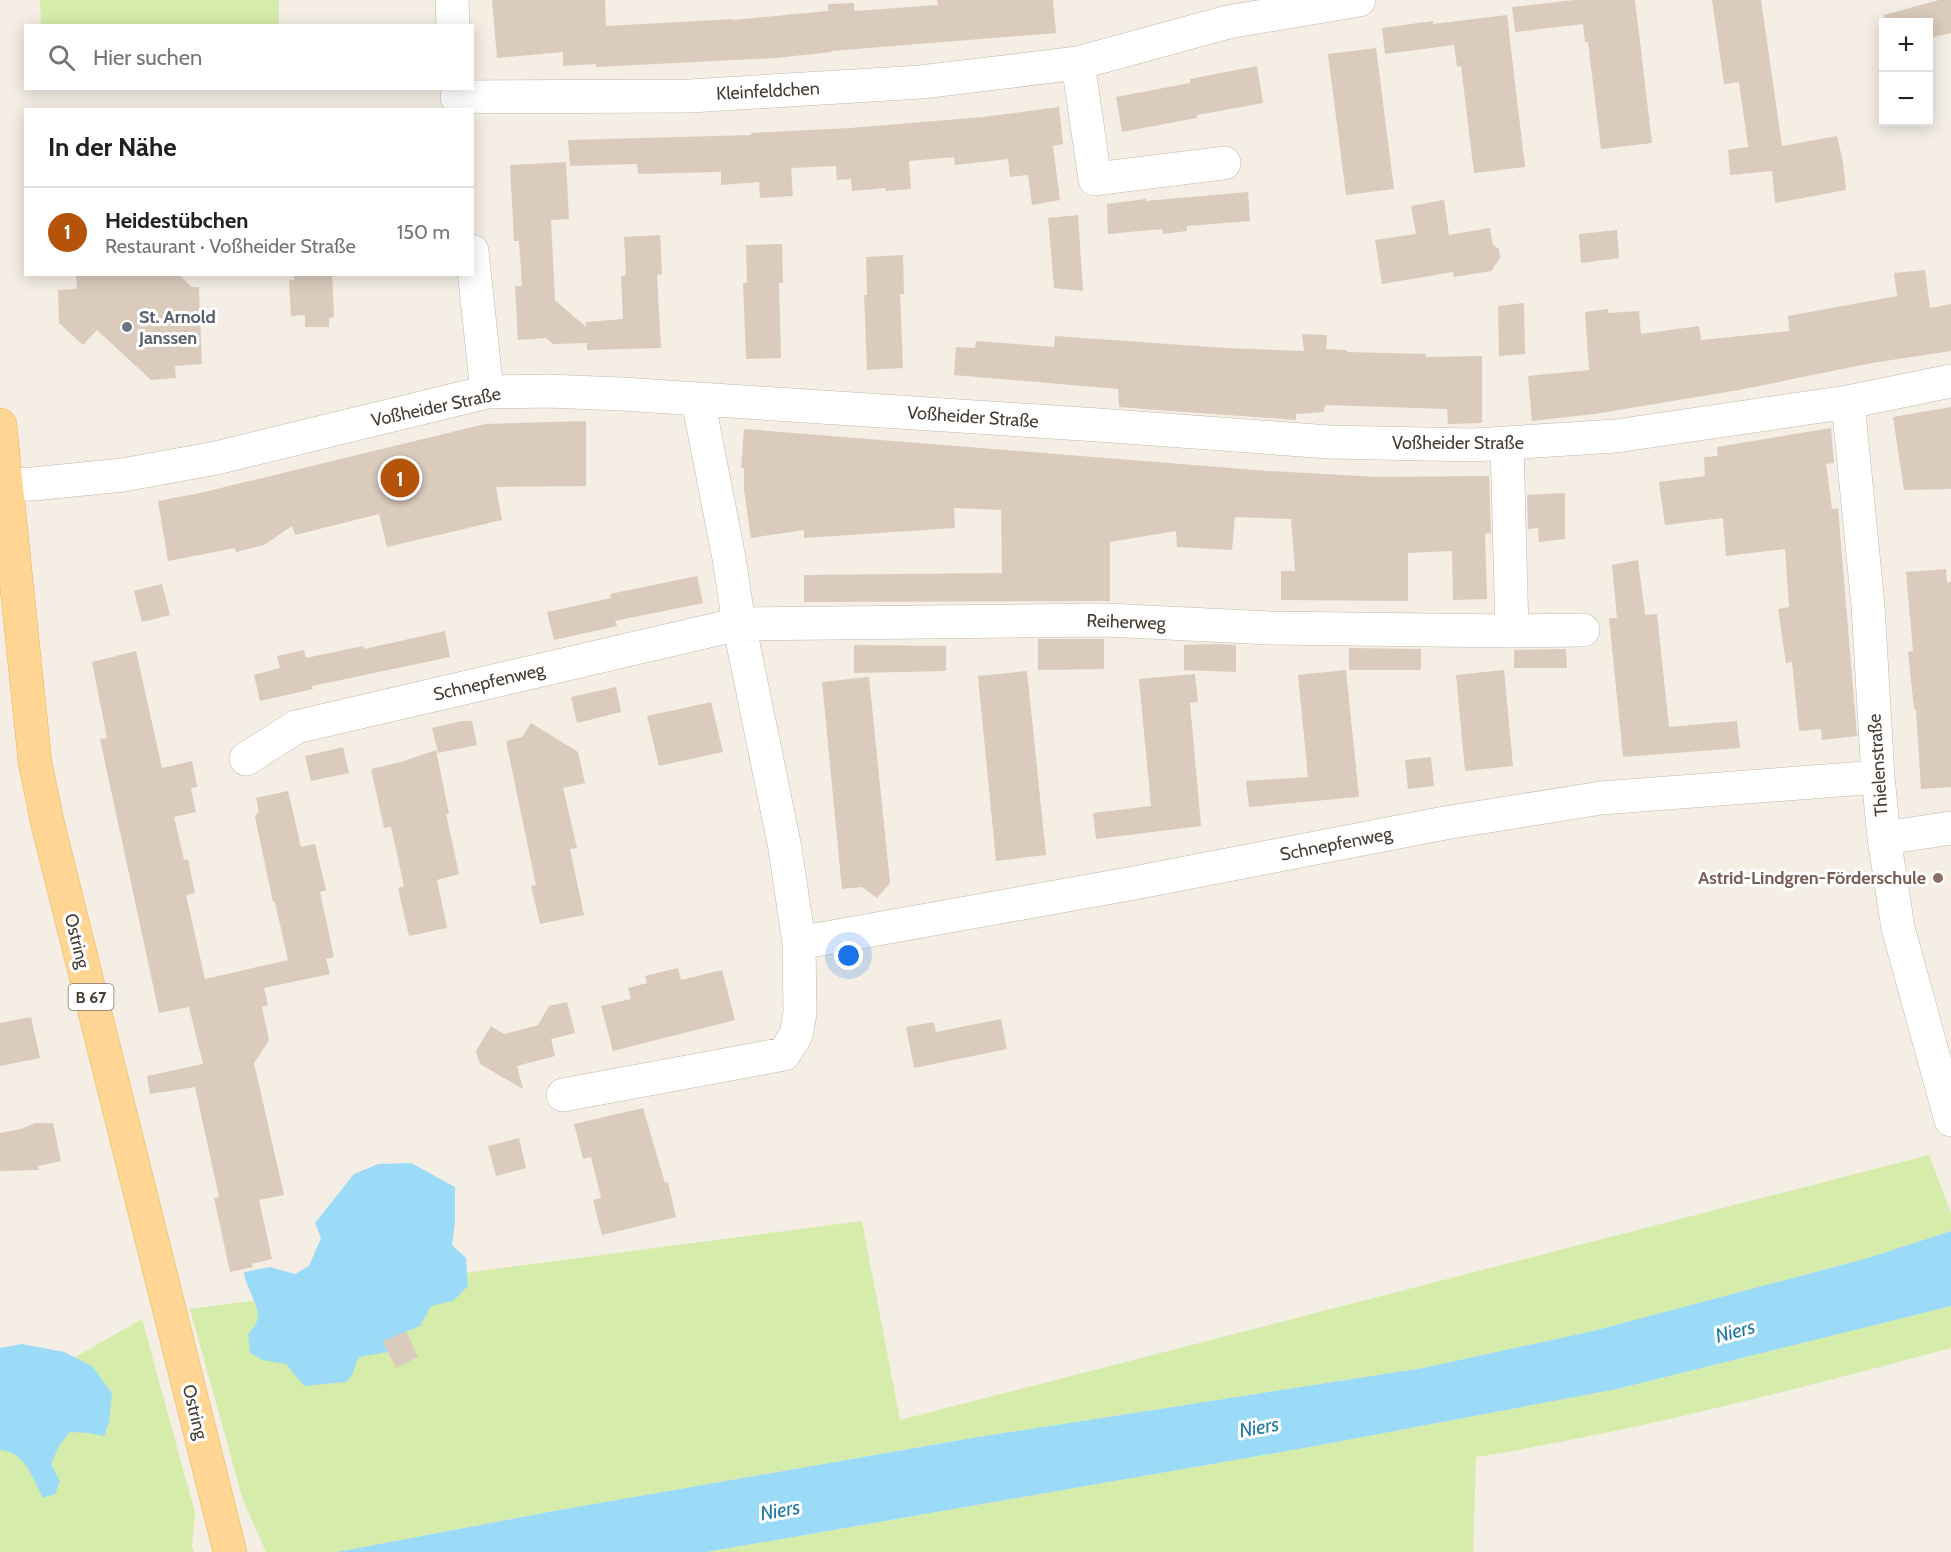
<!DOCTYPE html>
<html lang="de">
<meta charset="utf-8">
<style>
body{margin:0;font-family:Cabin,sans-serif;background:#f6f6f6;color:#202124}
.controls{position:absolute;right:18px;top:18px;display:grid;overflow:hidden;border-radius:0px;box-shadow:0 3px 15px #0003}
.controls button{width:54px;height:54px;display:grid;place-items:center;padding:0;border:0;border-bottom:2px solid #e0e0e0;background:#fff;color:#202124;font:30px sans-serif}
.you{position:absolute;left:849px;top:956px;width:21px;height:21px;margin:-15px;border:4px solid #fff;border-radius:50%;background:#1a73e8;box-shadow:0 0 0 9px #1a73e833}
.badge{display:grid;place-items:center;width:39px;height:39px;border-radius:50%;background:#b45309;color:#fff;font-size:20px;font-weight:700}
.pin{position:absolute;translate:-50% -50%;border:3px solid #fff;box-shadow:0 2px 6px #0006}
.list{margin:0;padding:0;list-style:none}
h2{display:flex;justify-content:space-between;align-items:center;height:78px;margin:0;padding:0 24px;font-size:26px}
h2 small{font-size:20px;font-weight:400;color:#757577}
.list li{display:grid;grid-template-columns:39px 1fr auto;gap:18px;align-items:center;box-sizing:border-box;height:90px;padding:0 24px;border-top:2px solid #e0e0e0}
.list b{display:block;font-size:22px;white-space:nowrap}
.list p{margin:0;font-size:20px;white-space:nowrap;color:#757577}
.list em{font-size:20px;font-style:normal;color:#757577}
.icon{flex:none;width:33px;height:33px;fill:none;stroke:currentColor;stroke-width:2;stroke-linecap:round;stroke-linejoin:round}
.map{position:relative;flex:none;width:1951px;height:1552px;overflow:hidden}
.search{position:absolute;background:#fff;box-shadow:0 3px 15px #0003;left:24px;top:24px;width:450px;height:66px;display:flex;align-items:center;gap:15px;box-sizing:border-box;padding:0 21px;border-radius:0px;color:#757577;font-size:22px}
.panel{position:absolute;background:#fff;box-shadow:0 3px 15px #0003;left:24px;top:108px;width:450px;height:168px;border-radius:0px}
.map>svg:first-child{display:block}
.green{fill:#d5ecaa}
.water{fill:#9bdbf7}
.building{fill:#dacbbc}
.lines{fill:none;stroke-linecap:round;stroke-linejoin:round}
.minor-casing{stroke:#c3b7a9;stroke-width:34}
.major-casing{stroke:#eeb259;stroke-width:34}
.minor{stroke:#fff;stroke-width:33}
.major{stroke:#ffd593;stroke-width:33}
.worship-dot{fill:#6b7280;stroke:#fff;stroke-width:2}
.education-dot{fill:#8d6e63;stroke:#fff;stroke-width:2}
.labels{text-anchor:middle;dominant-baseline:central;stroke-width:6;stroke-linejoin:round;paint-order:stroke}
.shield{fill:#fff;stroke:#7e7771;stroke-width:1.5}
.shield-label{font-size:16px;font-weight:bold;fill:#473d34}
.street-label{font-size:18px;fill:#473d34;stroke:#fff}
.worship-label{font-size:18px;font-weight:bold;fill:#5b616d;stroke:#fff;text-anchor:start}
.education-label{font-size:18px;font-weight:bold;fill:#785e54;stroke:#fff;text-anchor:end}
.water-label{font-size:20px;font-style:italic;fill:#217aa2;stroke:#fff}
</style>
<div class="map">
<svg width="1951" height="1552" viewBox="0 0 1951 1552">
<rect width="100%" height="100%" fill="#f4eee5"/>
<path class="green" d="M 40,0 L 279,0 L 279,25 L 41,25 Z
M 1929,1155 L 1951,1213 L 1951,1231 L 1868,1258 L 1593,1331 L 1423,1368 L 972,1438 L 554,1511 L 337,1552 L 266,1552 L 243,1500 L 190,1309 L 862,1221 L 900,1420 Z
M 1951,1306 L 1951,1348 C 1794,1390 1636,1431 1476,1457 L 1473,1552 L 707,1552 L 1310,1447 L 1617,1389 Z
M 142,1319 L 195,1513 L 192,1546 L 194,1552 L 0,1552 L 0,1400 Z"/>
<path class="water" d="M 411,1163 L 455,1187 L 455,1221 L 452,1245 L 466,1258 L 468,1286 L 453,1301 L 431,1306 L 420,1326 L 384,1341 L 388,1352 L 359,1357 L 352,1375 L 346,1382 L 304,1386 L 286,1364 L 263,1360 L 250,1353 L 248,1334 C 251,1330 256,1325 257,1321 C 262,1307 245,1288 244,1272 L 270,1267 L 295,1274 L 309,1266 L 321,1238 L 315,1223 L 354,1174 L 378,1164 Z
M 1951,1231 L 1951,1306 L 1617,1389 L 1310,1447 L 707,1552 L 337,1552 L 554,1511 L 972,1438 L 1423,1368 L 1593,1331 L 1868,1258 Z
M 22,1344 L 64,1352 L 92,1366 L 112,1393 L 109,1422 L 104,1436 L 87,1433 L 70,1432 L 59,1446 L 51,1464 L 60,1481 L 55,1494 L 43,1498 C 32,1478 26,1452 0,1450 L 0,1348 Z"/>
<path class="building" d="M 492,0 L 605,0 L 606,26 L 733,19 L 733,20 L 828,11 L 828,4 L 854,3 L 854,11 L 938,5 L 937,0 L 1053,0 L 1056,33 L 831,51 L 831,52 L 776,58 L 596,67 L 596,64 L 563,66 L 563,52 L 497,58 Z
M 1574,0 L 1635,0 L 1652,143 L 1601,149 L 1588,42 L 1585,42 L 1583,24 L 1515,32 L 1512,7 Z
M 1712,0 L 1761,0 L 1782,146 L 1837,136 L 1843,162 L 1846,190 L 1775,203 L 1772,171 L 1730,175 L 1728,150 L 1748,147 L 1739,82 L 1724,84 Z
M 1939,0 L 1951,0 L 1951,33 L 1929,38 L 1929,22 L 1885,22 L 1884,15 Z
M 1507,15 L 1525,167 L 1474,173 L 1461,66 L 1457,67 L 1454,45 L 1385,54 L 1382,28 L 1433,21 L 1433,24 Z
M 1376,48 L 1394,189 L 1346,195 L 1328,54 Z
M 1257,66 L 1263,103 L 1197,115 L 1197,118 L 1122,132 L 1116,97 L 1190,83 L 1190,79 Z
M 1059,107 L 1063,144 L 1053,146 L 1060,200 L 1032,205 L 1028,175 L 1010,177 L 1008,159 L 955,165 L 954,157 L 909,161 L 911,189 L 886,191 L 885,188 L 852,191 L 851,179 L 837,180 L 836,166 L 791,168 L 793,196 L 760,198 L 759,182 L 721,185 L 721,172 L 638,174 L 637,164 L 570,166 L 568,140 L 751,135 L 751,133 L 850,128 L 983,117 Z
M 566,162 L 569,219 L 551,220 L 555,300 L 586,327 L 586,322 L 623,319 L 621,276 L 626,275 L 624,237 L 660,235 L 662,274 L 657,275 L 661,348 L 587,350 L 587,343 L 553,344 L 546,338 L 518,340 L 515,286 L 522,286 L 519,241 L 514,241 L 510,165 Z
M 1248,192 L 1250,221 L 1187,226 L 1187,231 L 1163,234 L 1162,229 L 1108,234 L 1107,204 L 1146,199 L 1146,201 Z
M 1444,200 L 1449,235 L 1490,228 L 1493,245 L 1499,249 L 1500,258 L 1491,271 L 1454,277 L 1453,272 L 1382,284 L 1375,240 L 1416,234 L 1411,206 Z
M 1078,215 L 1083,291 L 1054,288 L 1048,218 Z
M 1617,230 L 1619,258 L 1581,263 L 1579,234 Z
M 782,244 L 783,283 L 779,283 L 781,358 L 746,359 L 743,283 L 747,283 L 746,245 Z
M 903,255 L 904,294 L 900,294 L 903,368 L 867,370 L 864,295 L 867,295 L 866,257 Z
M 1925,270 L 1930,308 L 1951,304 L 1951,351 L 1872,363 L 1739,390 L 1594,414 L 1532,421 L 1528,376 L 1589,370 L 1585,312 L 1608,309 L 1608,313 L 1639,311 L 1641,334 L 1699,326 L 1701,340 L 1789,331 L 1788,316 L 1897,296 L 1894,273 Z
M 76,274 L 178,274 L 192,287 L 199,287 L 202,364 L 175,366 L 176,378 L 151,380 L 97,330 L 83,345 L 59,323 L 58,290 L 77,289 Z
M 294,274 L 332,274 L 334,317 L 329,318 L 329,327 L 305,327 L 305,315 L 291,316 L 289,280 L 294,280 Z
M 1524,303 L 1525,354 L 1499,356 L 1498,306 Z
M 1302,334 L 1327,335 L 1326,349 L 1347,350 L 1347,352 L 1426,354 L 1426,357 L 1482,356 L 1482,423 L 1448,424 L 1447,409 L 1325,405 L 1324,412 L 1296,414 L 1296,420 L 1144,409 L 1119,407 L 1118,389 L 954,375 L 956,347 L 975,348 L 976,341 L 1054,347 L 1055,336 L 1225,348 L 1304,351 Z
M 1951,407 L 1951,489 L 1904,490 L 1893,417 Z
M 586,421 L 586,486 L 496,487 L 502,520 L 387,547 L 379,514 L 295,535 L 292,526 L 264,545 L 236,552 L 235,548 L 168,561 L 158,501 L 200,493 L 485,424 Z
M 1831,428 L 1834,463 L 1826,464 L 1832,509 L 1838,508 L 1857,736 L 1822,740 L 1821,729 L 1799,731 L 1792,662 L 1786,663 L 1778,609 L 1789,607 L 1785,549 L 1726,556 L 1723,518 L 1665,525 L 1659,482 L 1705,476 L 1704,457 L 1718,456 L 1717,447 Z
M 744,429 L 1268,471 L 1378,477 L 1489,476 L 1491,533 L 1485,534 L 1487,599 L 1453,600 L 1452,551 L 1408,553 L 1408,601 L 1281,600 L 1281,571 L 1295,571 L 1291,519 L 1235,517 L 1232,550 L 1177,547 L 1176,531 L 1110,542 L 1110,601 L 804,602 L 804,575 L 1002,573 L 1001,510 L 954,508 L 955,528 L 804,538 L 804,530 L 751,538 L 744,490 L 744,468 L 741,468 Z
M 1565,493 L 1565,539 L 1539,542 L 1538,528 L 1528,529 L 1527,495 Z
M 1638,560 L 1645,615 L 1657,614 L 1669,727 L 1737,721 L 1740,748 L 1623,757 L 1609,618 L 1617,618 L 1612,565 Z
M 1946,569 L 1947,582 L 1951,582 L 1951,787 L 1921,789 L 1916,709 L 1914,709 L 1908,652 L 1913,651 L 1906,572 Z
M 697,576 L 703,603 L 615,621 L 617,626 L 554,640 L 547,612 L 611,598 L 610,594 Z
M 162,584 L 170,615 L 142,622 L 134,591 Z
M 445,631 L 450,657 L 312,686 L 313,689 L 260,701 L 254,675 L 280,668 L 277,656 L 304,650 L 306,658 L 363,646 L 364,649 Z
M 1038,639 L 1104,639 L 1104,669 L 1038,670 Z
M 1216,644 L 1236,645 L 1236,672 L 1184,670 L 1184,645 Z
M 854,645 L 946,646 L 946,671 L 854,673 Z
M 1349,648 L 1421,649 L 1421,670 L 1349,670 Z
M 1566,649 L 1567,668 L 1514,668 L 1514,650 Z
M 136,651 L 162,768 L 192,761 L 195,775 L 197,787 L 191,788 L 196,812 L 174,817 L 184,860 L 188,859 L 195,893 L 186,895 L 205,979 L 288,960 L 275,902 L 273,902 L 255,817 L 259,811 L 256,798 L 288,791 L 301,847 L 315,844 L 326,890 L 320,892 L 334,957 L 326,959 L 330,974 L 264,988 L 268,1005 L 262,1007 L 269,1040 L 254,1063 L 284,1195 L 259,1200 L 272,1259 L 252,1264 L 253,1267 L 230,1272 L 214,1198 L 219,1197 L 195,1087 L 150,1094 L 147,1076 L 203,1064 L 189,1007 L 159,1013 L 100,739 L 107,738 L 92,662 Z
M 1346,670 L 1359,797 L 1249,807 L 1246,781 L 1308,777 L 1298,675 Z
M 1504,670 L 1513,766 L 1465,771 L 1456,675 Z
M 1027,671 L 1046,855 L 996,861 L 978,676 Z
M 1195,674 L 1198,702 L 1190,703 L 1201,826 L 1096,839 L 1093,813 L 1151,806 L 1139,679 Z
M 869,677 L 890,883 L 877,898 L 862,887 L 842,889 L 822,682 Z
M 616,687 L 621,712 L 577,723 L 571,697 Z
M 711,702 L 723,752 L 659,766 L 647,716 Z
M 462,721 L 472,721 L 477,745 L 438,753 L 432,728 Z
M 531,723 L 578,752 L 585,783 L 563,788 L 577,848 L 570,849 L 584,915 L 540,924 L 531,886 L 536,885 L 506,741 L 522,737 Z
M 343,747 L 349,773 L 311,781 L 305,756 Z
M 436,750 L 449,814 L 446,814 L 459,874 L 437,880 L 447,928 L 409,936 L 398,888 L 404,886 L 391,827 L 384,828 L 371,769 L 401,762 Z
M 1431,757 L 1434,786 L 1408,789 L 1405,760 Z
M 678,968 L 681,980 L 722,970 L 735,1020 L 613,1051 L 601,1006 L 631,999 L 628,988 L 647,983 L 645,976 Z
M 567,1002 L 575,1033 L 551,1039 L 555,1056 L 517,1066 L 523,1089 L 480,1064 L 476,1051 L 491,1026 L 504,1034 L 538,1025 L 549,1006 Z
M 31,1017 L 40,1058 L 0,1066 L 0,1023 Z
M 1001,1019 L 1007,1049 L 914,1068 L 906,1027 L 934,1022 L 936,1032 Z
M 643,1108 L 665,1183 L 668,1182 L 676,1217 L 602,1235 L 593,1200 L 601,1198 L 591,1157 L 583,1159 L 574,1124 Z
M 35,1123 L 53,1123 L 61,1161 L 38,1166 L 39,1170 L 0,1171 L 0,1133 L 21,1129 Z
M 519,1138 L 526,1168 L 496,1176 L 488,1146 Z
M 406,1331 L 418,1357 L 396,1368 L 383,1342 Z"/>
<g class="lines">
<g class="minor-casing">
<path id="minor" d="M 452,0 L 453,26
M 1078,63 L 1095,179 L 1224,163
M 457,97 L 690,96 L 921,82 L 1078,63 L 1228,22 L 1359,0
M 472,251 L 487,392
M 1848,402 L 1868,606 L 1878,777 L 1884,838 L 1898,928 L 1951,1120
M 1507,444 L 1512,631
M 0,485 L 33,484 L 123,475 L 216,458 L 487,392 L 547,391 L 622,394 L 1098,425 L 1329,442 L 1473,445 L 1616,436 L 1848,402 L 1951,381
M 246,759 L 296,727 L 739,624 L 1106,620 L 1270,628 L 1512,631 L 1583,630
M 1884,838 L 1951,828
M 799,943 L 1134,883 L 1445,823 L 1601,798 L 1878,777
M 563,1095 L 784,1054 L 796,1035 L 800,1013 L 799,943 L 785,848 L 739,624 L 729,558 L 698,400"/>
</g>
<g class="major-casing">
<path id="major" d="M 0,425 L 35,762 L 48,825 L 230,1552"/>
</g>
<use href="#minor" class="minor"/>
<use href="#major" class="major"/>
</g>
<circle class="worship-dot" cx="127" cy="327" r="6"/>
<circle class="education-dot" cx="1938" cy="878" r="6"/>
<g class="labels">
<rect class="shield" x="68.5" y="984" width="45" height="26" rx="4.5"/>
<g class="shield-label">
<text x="91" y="997">B 67</text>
</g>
<g class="street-label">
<text transform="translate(768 91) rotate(-3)">Kleinfeldchen</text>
<text transform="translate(436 407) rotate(-12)">Voßheider Straße</text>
<text transform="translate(973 417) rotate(4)">Voßheider Straße</text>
<text x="1458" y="443">Voßheider Straße</text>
<text transform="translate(1126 622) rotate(2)">Reiherweg</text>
<text transform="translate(489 682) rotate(-13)">Schnepfenweg</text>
<text transform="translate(1878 765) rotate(-94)">Thielenstraße</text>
<text transform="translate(1336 844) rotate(-11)">Schnepfenweg</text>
<text transform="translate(77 941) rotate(76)">Ostring</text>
<text transform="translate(195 1412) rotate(76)">Ostring</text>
</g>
<g class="worship-label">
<text x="139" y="317">St. Arnold<tspan x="139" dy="21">Janssen</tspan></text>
</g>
<g class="education-label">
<text x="1926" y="878">Astrid-Lindgren-Förderschule</text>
</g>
<g class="water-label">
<text transform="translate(1735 1331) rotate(-15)">Niers</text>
<text transform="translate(1259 1427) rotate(-10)">Niers</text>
<text transform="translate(780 1510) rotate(-10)">Niers</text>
</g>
</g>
</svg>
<div class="controls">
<button>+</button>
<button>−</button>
</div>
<div class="you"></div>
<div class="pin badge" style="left:400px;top:478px">1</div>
<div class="search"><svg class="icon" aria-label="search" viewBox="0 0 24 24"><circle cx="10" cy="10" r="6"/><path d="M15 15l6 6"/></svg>Hier suchen</div>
<section class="panel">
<h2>In der Nähe<small></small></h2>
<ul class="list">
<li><span class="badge">1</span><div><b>Heidestübchen</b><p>Restaurant · Voßheider Straße</p></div><em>150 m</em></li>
</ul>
</section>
</div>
